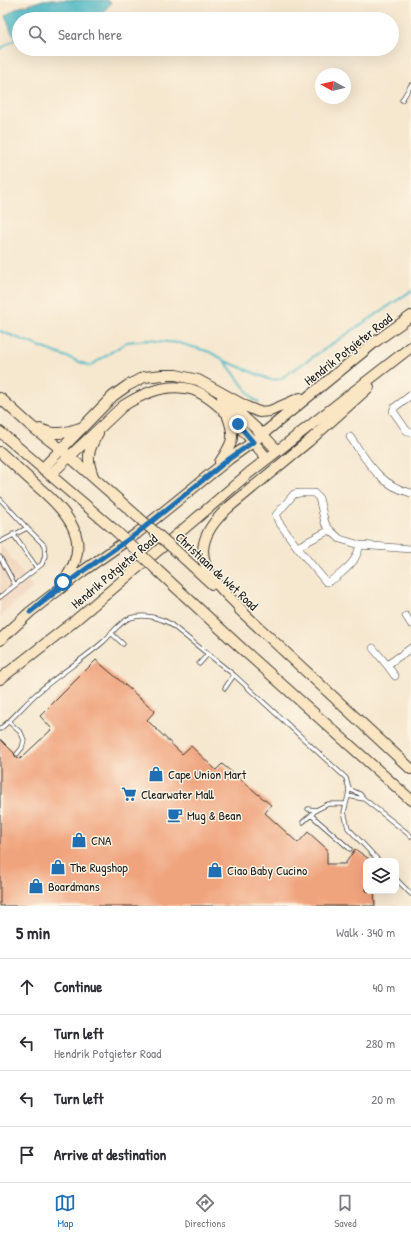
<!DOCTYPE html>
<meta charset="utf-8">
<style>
body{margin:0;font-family:"Patrick Hand",sans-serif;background:#f2f2f3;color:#2b2b33}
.controls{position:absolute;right:12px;bottom:12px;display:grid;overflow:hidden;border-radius:8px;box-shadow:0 4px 16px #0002}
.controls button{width:36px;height:36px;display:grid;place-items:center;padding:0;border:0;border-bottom:1px solid #e1e1e2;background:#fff;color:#2b2b33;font:20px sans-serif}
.compass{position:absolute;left:315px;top:68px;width:36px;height:36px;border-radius:50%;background:#fff;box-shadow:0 4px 16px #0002;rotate:278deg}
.stop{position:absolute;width:12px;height:12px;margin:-9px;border:3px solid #1f6fb2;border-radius:50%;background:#fff}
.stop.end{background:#1f6fb2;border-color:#fff;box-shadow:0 1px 4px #0008}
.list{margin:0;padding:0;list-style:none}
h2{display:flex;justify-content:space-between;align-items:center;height:52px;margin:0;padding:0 16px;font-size:17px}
h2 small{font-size:13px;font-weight:400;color:#7c7c81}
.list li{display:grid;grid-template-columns:26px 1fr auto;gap:12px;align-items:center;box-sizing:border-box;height:56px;padding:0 16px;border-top:1px solid #e1e1e2}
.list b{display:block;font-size:15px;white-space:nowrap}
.list p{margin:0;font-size:13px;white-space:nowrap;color:#7c7c81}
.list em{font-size:13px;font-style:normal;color:#7c7c81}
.icon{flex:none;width:22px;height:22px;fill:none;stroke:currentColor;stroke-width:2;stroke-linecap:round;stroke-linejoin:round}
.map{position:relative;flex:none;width:411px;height:906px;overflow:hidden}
.search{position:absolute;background:#fff;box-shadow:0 4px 16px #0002;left:12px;right:12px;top:12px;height:44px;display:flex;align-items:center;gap:10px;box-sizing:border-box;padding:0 14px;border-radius:22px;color:#7c7c81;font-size:15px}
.sheet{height:276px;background:#fff}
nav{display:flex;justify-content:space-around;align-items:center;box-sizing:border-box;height:56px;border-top:1px solid #e1e1e2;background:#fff;font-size:11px;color:#7c7c81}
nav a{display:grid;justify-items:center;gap:2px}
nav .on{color:#1f6fb2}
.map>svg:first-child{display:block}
.built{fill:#f1d5bd}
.water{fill:#4cb9c7;stroke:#346a72}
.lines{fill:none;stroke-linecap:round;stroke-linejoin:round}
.stream{stroke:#4cb9c7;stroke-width:2}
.building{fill:#f0a47e}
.service-casing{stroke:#3d3a37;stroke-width:5}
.minor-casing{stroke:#3d3a37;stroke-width:8}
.secondary-casing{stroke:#3d3a37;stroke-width:12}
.service{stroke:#fff;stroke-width:3.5}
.minor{stroke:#fff;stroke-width:7}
.secondary{stroke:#fbe6c3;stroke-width:10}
.secondary-bridge-casing{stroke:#3d3a37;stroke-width:12;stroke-linecap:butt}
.secondary-bridge{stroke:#fbe6c3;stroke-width:10}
.route{stroke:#1f6fb2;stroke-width:5}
.labels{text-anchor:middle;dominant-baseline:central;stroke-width:3;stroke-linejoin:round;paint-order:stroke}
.street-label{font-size:13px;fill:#1c1c1c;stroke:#fcf5e5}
.poi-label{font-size:13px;fill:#1c1c1c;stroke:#fcf5e5;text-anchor:start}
</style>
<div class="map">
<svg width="411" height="906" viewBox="0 0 411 906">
<rect width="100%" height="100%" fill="#fcf5e5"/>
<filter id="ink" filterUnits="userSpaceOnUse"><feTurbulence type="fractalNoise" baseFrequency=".025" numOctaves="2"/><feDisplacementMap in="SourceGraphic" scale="8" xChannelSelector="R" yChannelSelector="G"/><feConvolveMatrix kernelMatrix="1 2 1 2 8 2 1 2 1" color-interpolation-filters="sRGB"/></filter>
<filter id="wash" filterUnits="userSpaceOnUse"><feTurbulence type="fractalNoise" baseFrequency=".012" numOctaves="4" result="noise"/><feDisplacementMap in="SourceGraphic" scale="16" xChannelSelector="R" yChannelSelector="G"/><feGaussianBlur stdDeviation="0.9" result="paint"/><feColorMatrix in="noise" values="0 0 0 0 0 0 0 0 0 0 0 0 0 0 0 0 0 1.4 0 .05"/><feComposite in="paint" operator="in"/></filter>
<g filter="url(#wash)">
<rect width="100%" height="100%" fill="#f6e7cf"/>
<path class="built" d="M 0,543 L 33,588 L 0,616 Z"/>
<path class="water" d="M 44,0 L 106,0 L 111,3 L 97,19 L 19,19 L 19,46 L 11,31 L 5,16 L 17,8 Z"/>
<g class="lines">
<path class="stream" d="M 0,49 L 16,39
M 0,331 L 90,366 L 127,342 L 147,340 L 179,343 L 210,352 L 224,360 L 253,399 L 259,402
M 225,361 L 271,380 L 280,379 L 411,291"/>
</g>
<g id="blocks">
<path class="building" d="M 96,660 L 155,711 L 147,720 L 182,754 L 191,746 L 216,770 L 222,764 L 271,805 L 265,813 L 298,843 L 308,832 L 327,849 L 327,864 L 345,864 L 355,849 L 372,861 L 366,861 L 366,891 L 374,891 L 375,906 L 0,906 L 0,739 L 14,753 L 15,756 L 20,759 L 52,729 L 40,716 Z"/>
</g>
</g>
<g filter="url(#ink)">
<use href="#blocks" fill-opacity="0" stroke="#3d3a37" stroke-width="1"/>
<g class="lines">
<g class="service-casing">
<path id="service" d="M 402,100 L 411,85
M 0,499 L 27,528 L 44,545 L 45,556 L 42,564 L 0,597
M 13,534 L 37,568
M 0,542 L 27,528
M 0,557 L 15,585
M 111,633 L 123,644
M 199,664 L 208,654
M 225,688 L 234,675
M 9,722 L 21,733 L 24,740 L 22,748 L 17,754
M 0,729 C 13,719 23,706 35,695 C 56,676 81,661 103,642 C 112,634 118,623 130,618 C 143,614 157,617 169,623 L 234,675 L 346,778 L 349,789 L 348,796 L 344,812 L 348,828 L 379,861
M 349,789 L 360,794 L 364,799 L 411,836
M 348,796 L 364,799
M 308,809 L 316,810 L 328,804 L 346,804
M 316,810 L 311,815 L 350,849
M 303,822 L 311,815
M 396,879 L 411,894"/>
</g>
<g class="minor-casing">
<path id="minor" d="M 411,395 L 395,407 L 393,411 L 407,431 L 411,433
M 350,437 C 368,462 379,485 411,493
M 360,545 C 359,550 357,555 354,560 C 350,566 333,582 326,582 L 297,547 L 278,521 L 276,515 L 294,494 L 300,493 L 314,493 L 319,498 L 325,523 L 330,530 L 340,539 L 360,545 L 411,549
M 297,547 L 330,530
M 406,616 L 411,624
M 373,648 L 387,665
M 395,676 L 387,665 L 411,648"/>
</g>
<g class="secondary-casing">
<path id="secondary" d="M 222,397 L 262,434 L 277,450
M 0,398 L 31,426 L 61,449 L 138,517
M 40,429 C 57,436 64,433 80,428
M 0,432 L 117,532
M 0,452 C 12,463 24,474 36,485 C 68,513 96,542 62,583
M 220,462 C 232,444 236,438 228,417
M 42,469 L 113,396 L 127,386 L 144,377 L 163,375 L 176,375 L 198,380 L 247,407 L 259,412 L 270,411 L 300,398
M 50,475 L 123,406 C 143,393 166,383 190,389 C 217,396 249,438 267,458
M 93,476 C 86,458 88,450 98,433
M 175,550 L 212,584
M 155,568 L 239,646 L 411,800
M 240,610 L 411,769
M 244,613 C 237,603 227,596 219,586 C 192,557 202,531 229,507 L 309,441 L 369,387
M 0,640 L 30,612 L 83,571 L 136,534 L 229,459 L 253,442 L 375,342 L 411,316
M 0,679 L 72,623 L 205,511 L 249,473 L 411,347"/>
</g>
<use href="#service" class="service"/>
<use href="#minor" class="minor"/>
<use href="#secondary" class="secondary"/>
<g class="secondary-bridge-casing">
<path id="secondary-bridge" d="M 138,517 L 175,550
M 117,532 L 155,568"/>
</g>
<use href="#secondary-bridge" class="secondary-bridge"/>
</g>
</g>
<g class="lines" filter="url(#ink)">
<path class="route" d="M 63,582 L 30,612 L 83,571 L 136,534 L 229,459 L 253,442 L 238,424"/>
</g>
<defs>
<g id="shop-bare" transform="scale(1.2)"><path d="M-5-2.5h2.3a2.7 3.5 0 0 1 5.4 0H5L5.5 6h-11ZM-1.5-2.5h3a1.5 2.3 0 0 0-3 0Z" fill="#1f6fb2" stroke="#fcf5e5" stroke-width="2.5" paint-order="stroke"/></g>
<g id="supermarket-bare" transform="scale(1.2)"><path d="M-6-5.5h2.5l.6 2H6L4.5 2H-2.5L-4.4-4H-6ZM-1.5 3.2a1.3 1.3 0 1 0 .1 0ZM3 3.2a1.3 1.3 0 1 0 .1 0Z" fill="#1f6fb2" stroke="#fcf5e5" stroke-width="2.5" paint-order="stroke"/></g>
<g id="cafe-bare" transform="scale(1.2)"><path d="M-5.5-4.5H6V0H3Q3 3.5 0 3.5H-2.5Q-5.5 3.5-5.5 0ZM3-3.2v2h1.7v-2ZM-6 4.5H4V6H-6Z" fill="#1f6fb2" stroke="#fcf5e5" stroke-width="2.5" paint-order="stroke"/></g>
</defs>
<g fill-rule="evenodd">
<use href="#shop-bare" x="156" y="774"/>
<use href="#supermarket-bare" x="129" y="794"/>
<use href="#cafe-bare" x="175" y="815"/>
<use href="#shop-bare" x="79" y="840"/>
<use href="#shop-bare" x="58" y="867"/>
<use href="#shop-bare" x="215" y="870"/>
<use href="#shop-bare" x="36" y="886"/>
</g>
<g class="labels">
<g class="street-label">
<text transform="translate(348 349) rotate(-38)">Hendrik Potgieter Road</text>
<text transform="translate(114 571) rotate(-40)">Hendrik Potgieter Road</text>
<text transform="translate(217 571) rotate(43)">Christiaan de Wet Road</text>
</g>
<g class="poi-label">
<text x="168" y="774">Cape Union Mart</text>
<text x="141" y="794">Clearwater Mall</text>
<text x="187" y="815">Mug &amp; Bean</text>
<text x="91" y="840">CNA</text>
<text x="70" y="867">The Rugshop</text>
<text x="227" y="870">Ciao Baby Cucino</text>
<text x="48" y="886">Boardmans</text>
</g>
</g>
</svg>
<div class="controls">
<button><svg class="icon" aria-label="layers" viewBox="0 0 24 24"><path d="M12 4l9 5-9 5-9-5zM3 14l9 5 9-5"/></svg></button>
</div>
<svg class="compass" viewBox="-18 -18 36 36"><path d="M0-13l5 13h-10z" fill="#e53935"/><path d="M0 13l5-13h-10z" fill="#7c7c81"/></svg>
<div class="stop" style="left:63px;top:582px"></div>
<div class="stop end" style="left:238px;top:424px"></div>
<div class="search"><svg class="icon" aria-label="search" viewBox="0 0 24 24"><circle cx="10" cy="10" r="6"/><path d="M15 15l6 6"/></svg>Search here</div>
</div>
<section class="sheet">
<h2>5 min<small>Walk · 340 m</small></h2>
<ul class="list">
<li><svg class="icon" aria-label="ahead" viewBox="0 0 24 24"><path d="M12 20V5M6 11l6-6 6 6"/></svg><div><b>Continue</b></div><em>40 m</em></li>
<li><svg class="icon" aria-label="left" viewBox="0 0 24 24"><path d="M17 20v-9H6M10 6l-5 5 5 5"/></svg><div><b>Turn left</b><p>Hendrik Potgieter Road</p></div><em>280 m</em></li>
<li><svg class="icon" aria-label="left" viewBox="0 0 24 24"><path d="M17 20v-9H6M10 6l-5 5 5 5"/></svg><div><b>Turn left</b></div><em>20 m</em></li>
<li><svg class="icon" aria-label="arrive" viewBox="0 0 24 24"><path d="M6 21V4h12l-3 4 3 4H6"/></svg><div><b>Arrive at destination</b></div></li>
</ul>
</section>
<nav>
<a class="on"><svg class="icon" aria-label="map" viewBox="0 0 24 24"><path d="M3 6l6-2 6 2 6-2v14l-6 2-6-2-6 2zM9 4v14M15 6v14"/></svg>Map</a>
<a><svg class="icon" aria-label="directions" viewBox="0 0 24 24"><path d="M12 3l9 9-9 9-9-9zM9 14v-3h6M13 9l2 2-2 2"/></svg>Directions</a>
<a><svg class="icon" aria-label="saved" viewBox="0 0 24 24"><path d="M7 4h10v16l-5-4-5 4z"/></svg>Saved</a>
</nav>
